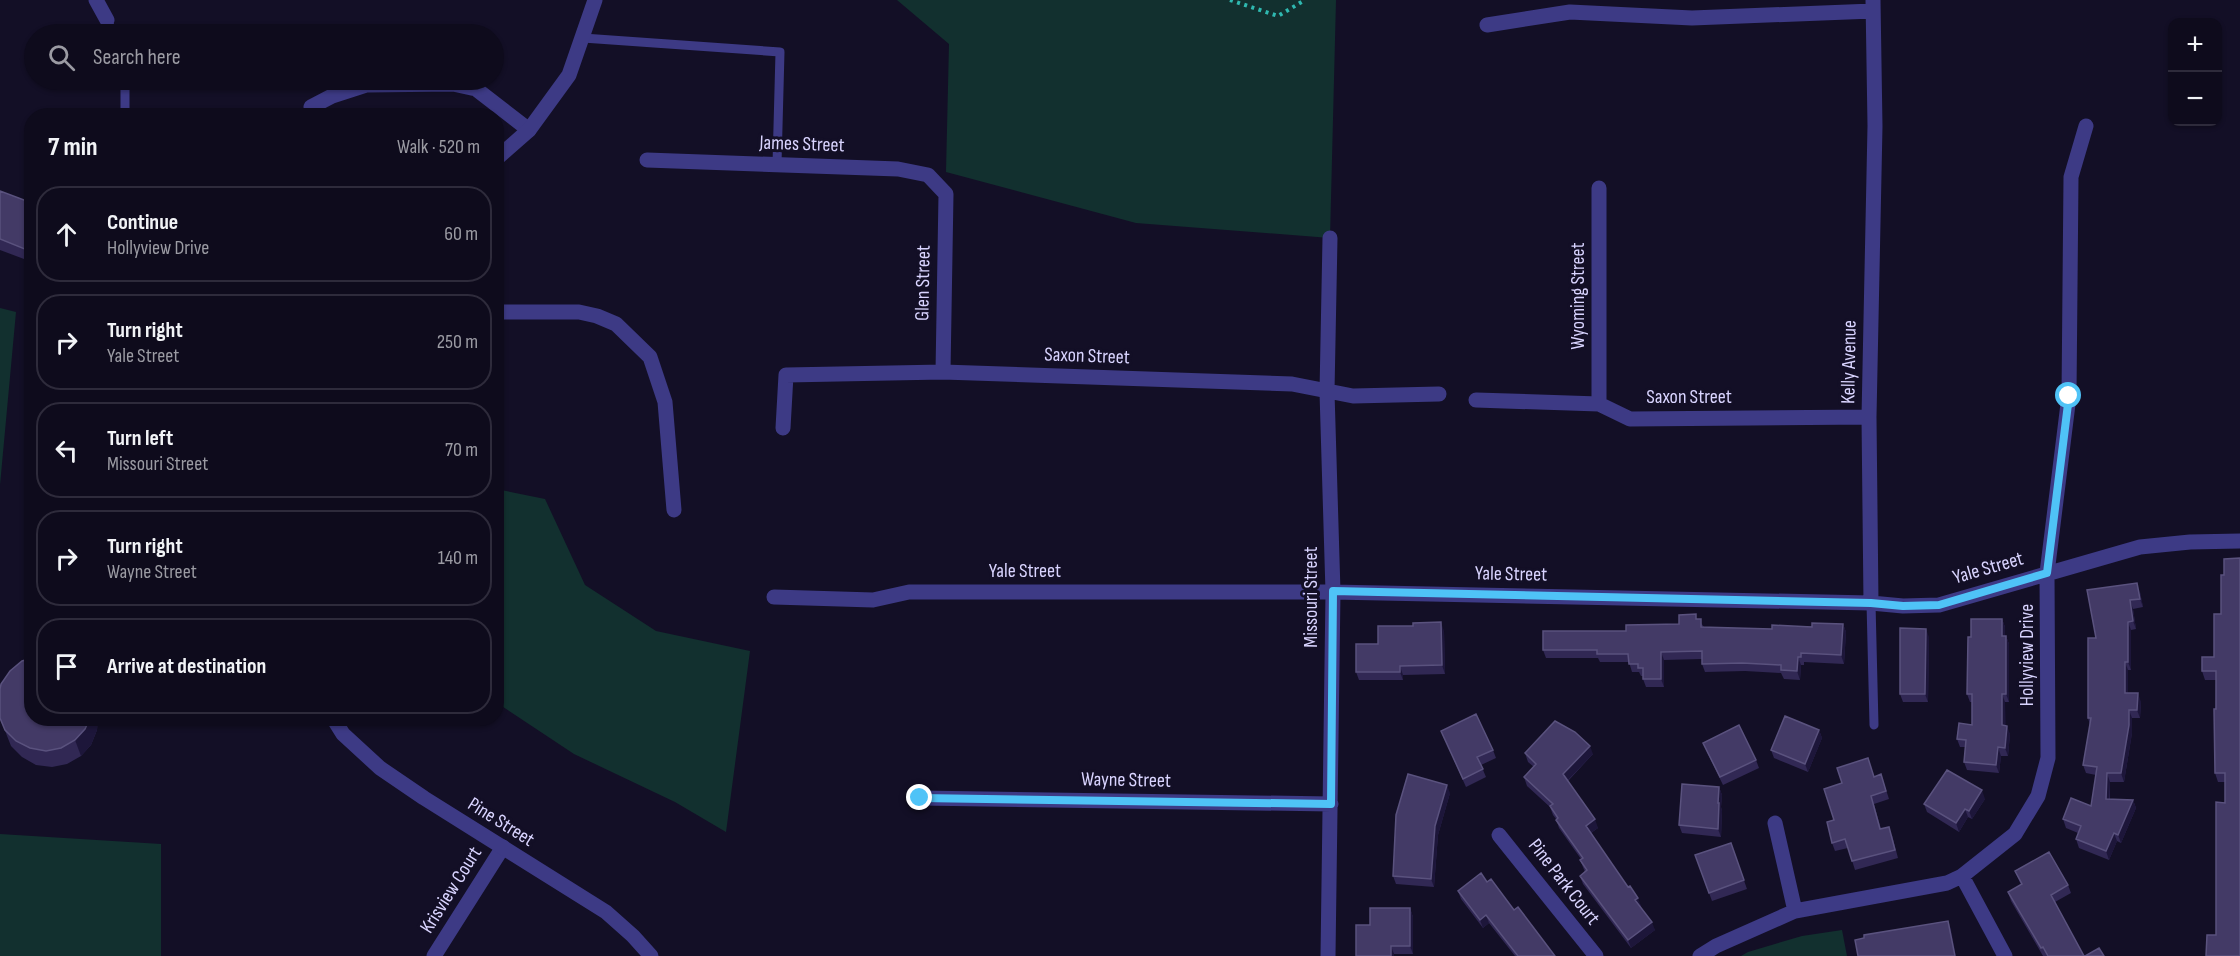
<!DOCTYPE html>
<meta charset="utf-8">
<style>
body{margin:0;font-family:"Sofia Sans Condensed",sans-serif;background:#171425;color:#f1f3f6}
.controls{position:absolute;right:18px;top:18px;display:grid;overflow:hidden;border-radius:12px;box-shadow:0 2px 4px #0004}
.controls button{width:54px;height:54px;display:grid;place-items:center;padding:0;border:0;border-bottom:2px solid #2e2b3b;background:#0e0b1c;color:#f1f3f6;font:30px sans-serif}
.stop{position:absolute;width:18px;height:18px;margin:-14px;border:4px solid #4fc3f7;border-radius:50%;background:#fff}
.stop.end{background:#4fc3f7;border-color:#fff;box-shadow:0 2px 6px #0008}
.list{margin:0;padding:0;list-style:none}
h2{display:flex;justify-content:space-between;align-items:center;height:78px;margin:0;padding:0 24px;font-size:26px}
h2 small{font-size:20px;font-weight:400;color:#9b9ba3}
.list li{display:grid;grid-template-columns:39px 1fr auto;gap:18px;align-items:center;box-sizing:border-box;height:96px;margin:0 12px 12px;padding:0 12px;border:2px solid #2e2b3b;border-radius:24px}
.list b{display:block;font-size:22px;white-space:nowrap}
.list p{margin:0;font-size:20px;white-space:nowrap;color:#9b9ba3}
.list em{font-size:20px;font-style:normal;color:#9b9ba3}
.icon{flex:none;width:33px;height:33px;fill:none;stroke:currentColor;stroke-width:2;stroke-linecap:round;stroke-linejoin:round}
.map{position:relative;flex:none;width:2240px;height:956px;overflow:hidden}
.search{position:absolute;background:#0e0b1c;box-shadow:0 2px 4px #0004;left:24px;top:24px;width:480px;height:66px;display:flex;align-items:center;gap:15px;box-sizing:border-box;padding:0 21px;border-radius:33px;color:#9b9ba3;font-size:22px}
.panel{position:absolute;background:#0e0b1c;box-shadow:0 2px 4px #0004;left:24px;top:108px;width:480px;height:618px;border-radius:24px}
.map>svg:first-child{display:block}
.green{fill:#12302f}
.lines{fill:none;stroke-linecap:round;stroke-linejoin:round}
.path{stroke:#2fb8b0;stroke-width:4;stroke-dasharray:3 4.5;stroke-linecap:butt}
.service{stroke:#3d3a85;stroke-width:9}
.minor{stroke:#3d3a85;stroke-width:15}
.tertiary{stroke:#3d3a85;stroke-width:15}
.wall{fill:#312854}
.shaded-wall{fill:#1d163a}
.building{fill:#433a66;stroke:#5a527e;stroke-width:1.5}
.route{stroke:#4fc3f7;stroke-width:8}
.labels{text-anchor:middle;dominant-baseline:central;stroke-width:6;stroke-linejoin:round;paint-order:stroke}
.street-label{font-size:20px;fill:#d9d4ff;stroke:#130f26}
</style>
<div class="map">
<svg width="2240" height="956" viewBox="0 0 2240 956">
<rect width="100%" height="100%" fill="#130f26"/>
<path class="green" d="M 897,0 L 1336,0 L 1330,238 L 1136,223 L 946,172 L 949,44 Z
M 0,308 L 16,312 L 0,485 Z
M 496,489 L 545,499 L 585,585 L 656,631 L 750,651 L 726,832 L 675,802 L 574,754 L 497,703 Z
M 0,834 L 161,844 L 161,956 L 0,956 Z
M 1842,930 L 1847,956 L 1741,956 L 1748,952 L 1802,936 Z"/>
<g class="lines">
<path class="path" d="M 1230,0 L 1278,16 L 1305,0"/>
<path class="service" d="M 107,20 L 114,34
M 583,38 L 780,52 L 777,164
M 125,116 L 125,80
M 1871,603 L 1874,725"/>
<path class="minor" d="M 96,0 L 107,20
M 1487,25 L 1570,12 L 1692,18 L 1873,11
M 311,107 L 332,96 L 366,85 L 453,84 L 476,89 L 529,130
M 647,160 L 898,169 L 928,175 L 946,194 L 943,372
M 1599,188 L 1599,404
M 496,312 L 579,312 L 597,316 L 616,324 L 650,357 L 665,402 L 674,510
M 1476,400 L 1599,404 L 1630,419 L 1869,417
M 783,428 L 786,375 L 943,372 L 1292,384 L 1353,396 L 1439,394
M 774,597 L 873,600 L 909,592 L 1333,592 L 1871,603 L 1903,606 L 1939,605 L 2140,547 L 2190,542 L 2240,541
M 1871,603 L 1869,417 L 1875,126 L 1873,0
M 920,798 L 1331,804
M 1775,823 L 1795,911
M 1499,835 L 1596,956
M 1962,876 L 2005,956
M 434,956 L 503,847
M 1328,956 L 1333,592 L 1327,392 L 1330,238
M 1700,956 L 1716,946 L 1795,911 L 1947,883 L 1962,876 L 2015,834 L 2038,796 L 2048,758 L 2047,573 L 2069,396 L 2071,177 L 2086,126"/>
<path class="tertiary" d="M 496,159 L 529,130 L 569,75 L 595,0
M 333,718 L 343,734 L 380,768 L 424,798 L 606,912 L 633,936 L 651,956"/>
</g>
<path class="wall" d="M 0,191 L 32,203 L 32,262 L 0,250 Z
M 2087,590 L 2140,592 L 2143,607 L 2133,609 L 2136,629 L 2131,630 L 2131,670 L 2128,670 L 2128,693 L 2141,702 L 2140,718 L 2132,718 L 2132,733 L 2124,782 L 2110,782 L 2110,799 L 2133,800 L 2136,808 L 2121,843 L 2117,841 L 2109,860 L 2079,848 L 2076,839 L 2078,833 L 2066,828 L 2063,819 L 2091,806 L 2096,775 L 2086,773 L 2083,765 L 2090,725 L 2088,718 L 2096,638 Z
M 2214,614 L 2240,956 L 2216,935 L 2225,803 L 2225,782 L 2218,782 L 2215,773 L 2216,680 L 2205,680 L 2202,671 L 2214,657 Z
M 1698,619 L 1704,627 L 1772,629 L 1843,624 L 1846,632 L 1844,664 L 1804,662 L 1804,665 L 1801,665 L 1800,680 L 1784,679 L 1781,673 L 1745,671 L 1705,672 L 1702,664 L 1702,659 L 1664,660 L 1664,687 L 1646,687 L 1643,679 L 1643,676 L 1641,676 L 1639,672 L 1632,672 L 1629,662 L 1600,662 L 1598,658 L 1546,658 L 1543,650 L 1626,631 L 1679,624 Z
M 2002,619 L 2005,627 L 2005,636 L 2006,636 L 2009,644 L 2009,702 L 2005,702 L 2005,726 L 2010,734 L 2008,756 L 2001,756 L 1999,773 L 1967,770 L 1964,762 L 1965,747 L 1960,747 L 1957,739 L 1972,725 L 1972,702 L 1970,702 L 1967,694 L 1971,637 Z
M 1444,631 L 1445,674 L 1403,675 L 1403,680 L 1359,680 L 1356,672 L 1378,644 Z
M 1929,637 L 1928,702 L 1903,702 L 1900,694 Z
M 0,718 L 98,718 L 97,730 L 91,745 L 81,756 L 67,764 L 52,767 L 36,765 L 22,757 L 11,746 Z
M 1819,730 L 1822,738 L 1808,772 L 1774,758 L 1771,750 Z
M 1441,731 L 1493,750 L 1496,758 L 1481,765 L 1486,777 L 1466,787 Z
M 1703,743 L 1756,760 L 1759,768 L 1723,785 L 1707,752 Z
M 1525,753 L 1593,754 L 1568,781 L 1598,828 L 1591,833 L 1641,906 L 1640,907 L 1655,930 L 1631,948 L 1583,884 L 1580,876 L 1585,872 L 1580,860 L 1581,859 L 1559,828 L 1556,819 L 1553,815 L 1550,807 L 1527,786 L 1524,777 L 1534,767 L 1528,762 Z
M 1881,774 L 1889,799 L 1874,804 L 1881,829 L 1892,835 L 1898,858 L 1855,870 L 1848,848 L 1835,851 L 1832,843 L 1834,820 Z
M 1719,787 L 1722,795 L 1721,807 L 1722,811 L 1721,837 L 1682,833 L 1679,825 Z
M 1450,793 L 1438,835 L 1434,887 L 1396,884 L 1393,876 Z
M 1985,799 L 1972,819 L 1968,817 L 1959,832 L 1927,812 L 1924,804 Z
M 1731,843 L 1747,889 L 1712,901 L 1695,855 Z
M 2015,871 L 2068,885 L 2071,893 L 2055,902 L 2084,956 L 2043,956 L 2011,901 L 2008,892 L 2021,885 Z
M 1487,882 L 1514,910 L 1555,956 L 1515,956 L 1489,923 L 1483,928 L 1461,899 L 1458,891 Z
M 1410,908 L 1413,917 L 1413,954 L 1394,954 L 1370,925 Z"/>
<path class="shaded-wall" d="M 2137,583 L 2140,592 L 2143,607 L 2140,599 Z
M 2130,600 L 2133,609 L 2136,629 L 2133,621 Z
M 2002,619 L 2005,627 L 2005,644 L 2002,636 Z
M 1441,622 L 1444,631 L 1445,674 L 1442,665 Z
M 2128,622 L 2131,630 L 2131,670 L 2128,662 Z
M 1843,624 L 1846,632 L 1844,664 L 1841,655 Z
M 1926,629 L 1929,637 L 1928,702 L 1925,694 Z
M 2006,636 L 2009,644 L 2009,702 L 2006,694 Z
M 1661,652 L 1664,660 L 1664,687 L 1661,679 Z
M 1798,657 L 1801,665 L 1800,680 L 1797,671 Z
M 2125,662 L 2128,670 L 2128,702 L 2125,693 Z
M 1400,666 L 1403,675 L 1403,680 L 1400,672 Z
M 2138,693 L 2141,702 L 2140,718 L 2137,710 Z
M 2002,694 L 2005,702 L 2006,734 L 2002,725 Z
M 2129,710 L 2132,718 L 2132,733 L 2124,782 L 2121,773 Z
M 90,718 L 98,718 L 97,730 L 91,745 L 81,756 L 75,740 Z
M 2007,726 L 2010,734 L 2008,756 L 2005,748 Z
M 1819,730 L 1822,738 L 1808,772 L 1805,764 Z
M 1590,746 L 1593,754 L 1566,782 L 1563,774 Z
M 1998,747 L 2001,756 L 1999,773 L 1996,765 Z
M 2107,773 L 2110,782 L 2109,807 L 2106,799 Z
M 1447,785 L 1450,793 L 1438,835 L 1434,887 L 1431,879 L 1435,826 Z
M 1719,787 L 1722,795 L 1721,807 L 1722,811 L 1721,837 L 1718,829 L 1718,803 Z
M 1982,790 L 1985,799 L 1972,819 L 1969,811 Z
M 2133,800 L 2136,808 L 2121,843 L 2118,835 Z
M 1965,809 L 1968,817 L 1959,832 L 1956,823 Z
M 1595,819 L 1598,828 L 1589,834 L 1586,826 Z
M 2114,833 L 2117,841 L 2109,860 L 2106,851 Z
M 1638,898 L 1641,906 L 1638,908 L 1635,900 Z
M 1410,908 L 1413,917 L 1413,954 L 1410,946 Z
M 1486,915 L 1489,923 L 1483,928 L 1480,920 Z
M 1948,921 L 1951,929 L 1956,956 L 1955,956 Z
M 1652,922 L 1655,930 L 1631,948 L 1628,940 Z
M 1391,946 L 1394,954 L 1394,956 L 1391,956 Z"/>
<path class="building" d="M 0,191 L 32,203 L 32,252 L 0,239 Z
M 2240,558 L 2240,956 L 2206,956 L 2207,935 L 2216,935 L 2216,802 L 2225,803 L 2225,773 L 2215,773 L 2214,709 L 2216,709 L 2216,671 L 2202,671 L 2202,657 L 2214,657 L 2214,614 L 2221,614 L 2221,575 L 2224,575 L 2224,559 Z
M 2137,583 L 2140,599 L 2130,600 L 2133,621 L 2128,622 L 2128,662 L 2125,662 L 2125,693 L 2138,693 L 2137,710 L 2129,710 L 2129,725 L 2121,773 L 2107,773 L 2106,799 L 2133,800 L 2118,835 L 2114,833 L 2106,851 L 2076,839 L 2081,826 L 2063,819 L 2071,798 L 2091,806 L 2097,767 L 2083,765 L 2091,718 L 2088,718 L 2088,638 L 2096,638 L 2087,590 Z
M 1696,614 L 1696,619 L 1701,619 L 1701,627 L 1772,629 L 1772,625 L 1812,627 L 1812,623 L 1843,624 L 1841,655 L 1801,653 L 1801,657 L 1798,657 L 1797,671 L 1781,670 L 1781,665 L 1742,663 L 1702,664 L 1702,651 L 1661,652 L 1661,679 L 1643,679 L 1643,668 L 1638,668 L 1638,664 L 1629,664 L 1628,654 L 1597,654 L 1597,650 L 1543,650 L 1543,631 L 1626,631 L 1626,625 L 1679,624 L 1679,615 Z
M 1971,619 L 2002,619 L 2002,636 L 2006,636 L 2006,694 L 2002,694 L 2002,725 L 2007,726 L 2005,748 L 1998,747 L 1996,765 L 1964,762 L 1966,740 L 1957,739 L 1959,723 L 1972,725 L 1972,694 L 1967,694 L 1968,637 L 1971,637 Z
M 1441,622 L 1442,665 L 1400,666 L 1400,672 L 1356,672 L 1356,644 L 1378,644 L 1378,626 L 1413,626 L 1413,623 Z
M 1900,628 L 1926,629 L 1925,694 L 1900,694 Z
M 32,658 L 32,718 L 90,718 L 85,729 L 75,740 L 61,748 L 46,751 L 30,748 L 16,741 L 5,730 L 0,718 L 0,689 L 1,684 L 10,671 L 22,661 Z
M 1476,714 L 1493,750 L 1477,757 L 1483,769 L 1463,779 L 1441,731 Z
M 1785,716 L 1819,730 L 1805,764 L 1771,750 Z
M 1555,721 L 1575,732 L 1590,746 L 1563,774 L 1595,819 L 1586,826 L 1628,887 L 1630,886 L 1638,898 L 1635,900 L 1652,922 L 1628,940 L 1580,876 L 1587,870 L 1580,860 L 1583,858 L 1556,820 L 1558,818 L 1550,806 L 1553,804 L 1524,777 L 1536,764 L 1525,753 Z
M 1739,725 L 1756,760 L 1720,777 L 1703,743 Z
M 1868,758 L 1874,777 L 1881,774 L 1886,791 L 1871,796 L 1880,829 L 1889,827 L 1895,850 L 1852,861 L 1845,839 L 1832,843 L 1827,822 L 1834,820 L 1824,789 L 1842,783 L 1837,768 Z
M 1947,770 L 1982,790 L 1969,811 L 1965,809 L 1956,823 L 1924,804 Z
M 1408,774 L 1447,785 L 1435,826 L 1431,879 L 1393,876 L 1396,815 Z
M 1682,784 L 1719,787 L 1718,803 L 1719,803 L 1718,829 L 1679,825 Z
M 1731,843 L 1744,880 L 1709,893 L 1695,855 Z
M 2049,852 L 2068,885 L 2051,895 L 2084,956 L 2048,956 L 2043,947 L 2041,948 L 2008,892 L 2022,884 L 2015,871 Z
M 1481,873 L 1487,882 L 1491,879 L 1514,910 L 1518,907 L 1555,956 L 1518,956 L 1486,915 L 1480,920 L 1458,891 Z
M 1370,908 L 1410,908 L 1410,946 L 1391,946 L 1391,956 L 1356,956 L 1356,925 L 1370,925 Z
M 1948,921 L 1955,956 L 1858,956 L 1855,940 L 1864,938 L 1864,935 Z
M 2099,948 L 2104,956 L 2085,956 Z"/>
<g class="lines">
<path class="route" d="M 920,798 L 1331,804 L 1333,591 L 1871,603 L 1903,606 L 1939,605 L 2047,573 L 2069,396"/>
</g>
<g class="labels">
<g class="street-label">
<text transform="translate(802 144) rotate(2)">James Street</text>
<text transform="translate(923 283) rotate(-89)">Glen Street</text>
<text transform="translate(1578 296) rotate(-90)">Wyoming Street</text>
<text transform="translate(1087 356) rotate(2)">Saxon Street</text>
<text transform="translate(1849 362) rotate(-89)">Kelly Avenue</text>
<text x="1689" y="397">Saxon Street</text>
<text transform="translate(1988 568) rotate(-16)">Yale Street</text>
<text x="1025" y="571">Yale Street</text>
<text transform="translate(1511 574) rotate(1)">Yale Street</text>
<text transform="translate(1311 597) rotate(-90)">Missouri Street</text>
<text transform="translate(2027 655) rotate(-90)">Hollyview Drive</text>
<text transform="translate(1126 780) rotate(1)">Wayne Street</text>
<text transform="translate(501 822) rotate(32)">Pine Street</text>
<text transform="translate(1564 882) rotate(52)">Pine Park Court</text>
<text transform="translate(451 890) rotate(-58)">Krisview Court</text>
</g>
</g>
</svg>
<div class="controls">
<button>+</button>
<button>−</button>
</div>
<div class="stop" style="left:2069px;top:396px"></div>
<div class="stop end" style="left:920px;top:798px"></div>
<div class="search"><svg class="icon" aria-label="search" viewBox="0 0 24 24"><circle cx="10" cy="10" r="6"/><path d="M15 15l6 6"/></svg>Search here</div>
<section class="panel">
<h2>7 min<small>Walk · 520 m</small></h2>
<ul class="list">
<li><svg class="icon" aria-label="ahead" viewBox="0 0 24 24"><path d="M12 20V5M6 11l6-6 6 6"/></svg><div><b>Continue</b><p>Hollyview Drive</p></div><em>60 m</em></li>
<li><svg class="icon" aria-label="right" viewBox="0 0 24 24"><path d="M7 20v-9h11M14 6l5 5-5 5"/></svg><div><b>Turn right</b><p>Yale Street</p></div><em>250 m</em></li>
<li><svg class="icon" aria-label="left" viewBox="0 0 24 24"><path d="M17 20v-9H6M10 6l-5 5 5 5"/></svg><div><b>Turn left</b><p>Missouri Street</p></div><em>70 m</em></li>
<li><svg class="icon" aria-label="right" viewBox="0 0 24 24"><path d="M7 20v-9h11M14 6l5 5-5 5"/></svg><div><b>Turn right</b><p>Wayne Street</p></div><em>140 m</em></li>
<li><svg class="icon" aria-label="arrive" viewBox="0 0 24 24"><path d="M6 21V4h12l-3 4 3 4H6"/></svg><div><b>Arrive at destination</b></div></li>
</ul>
</section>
</div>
